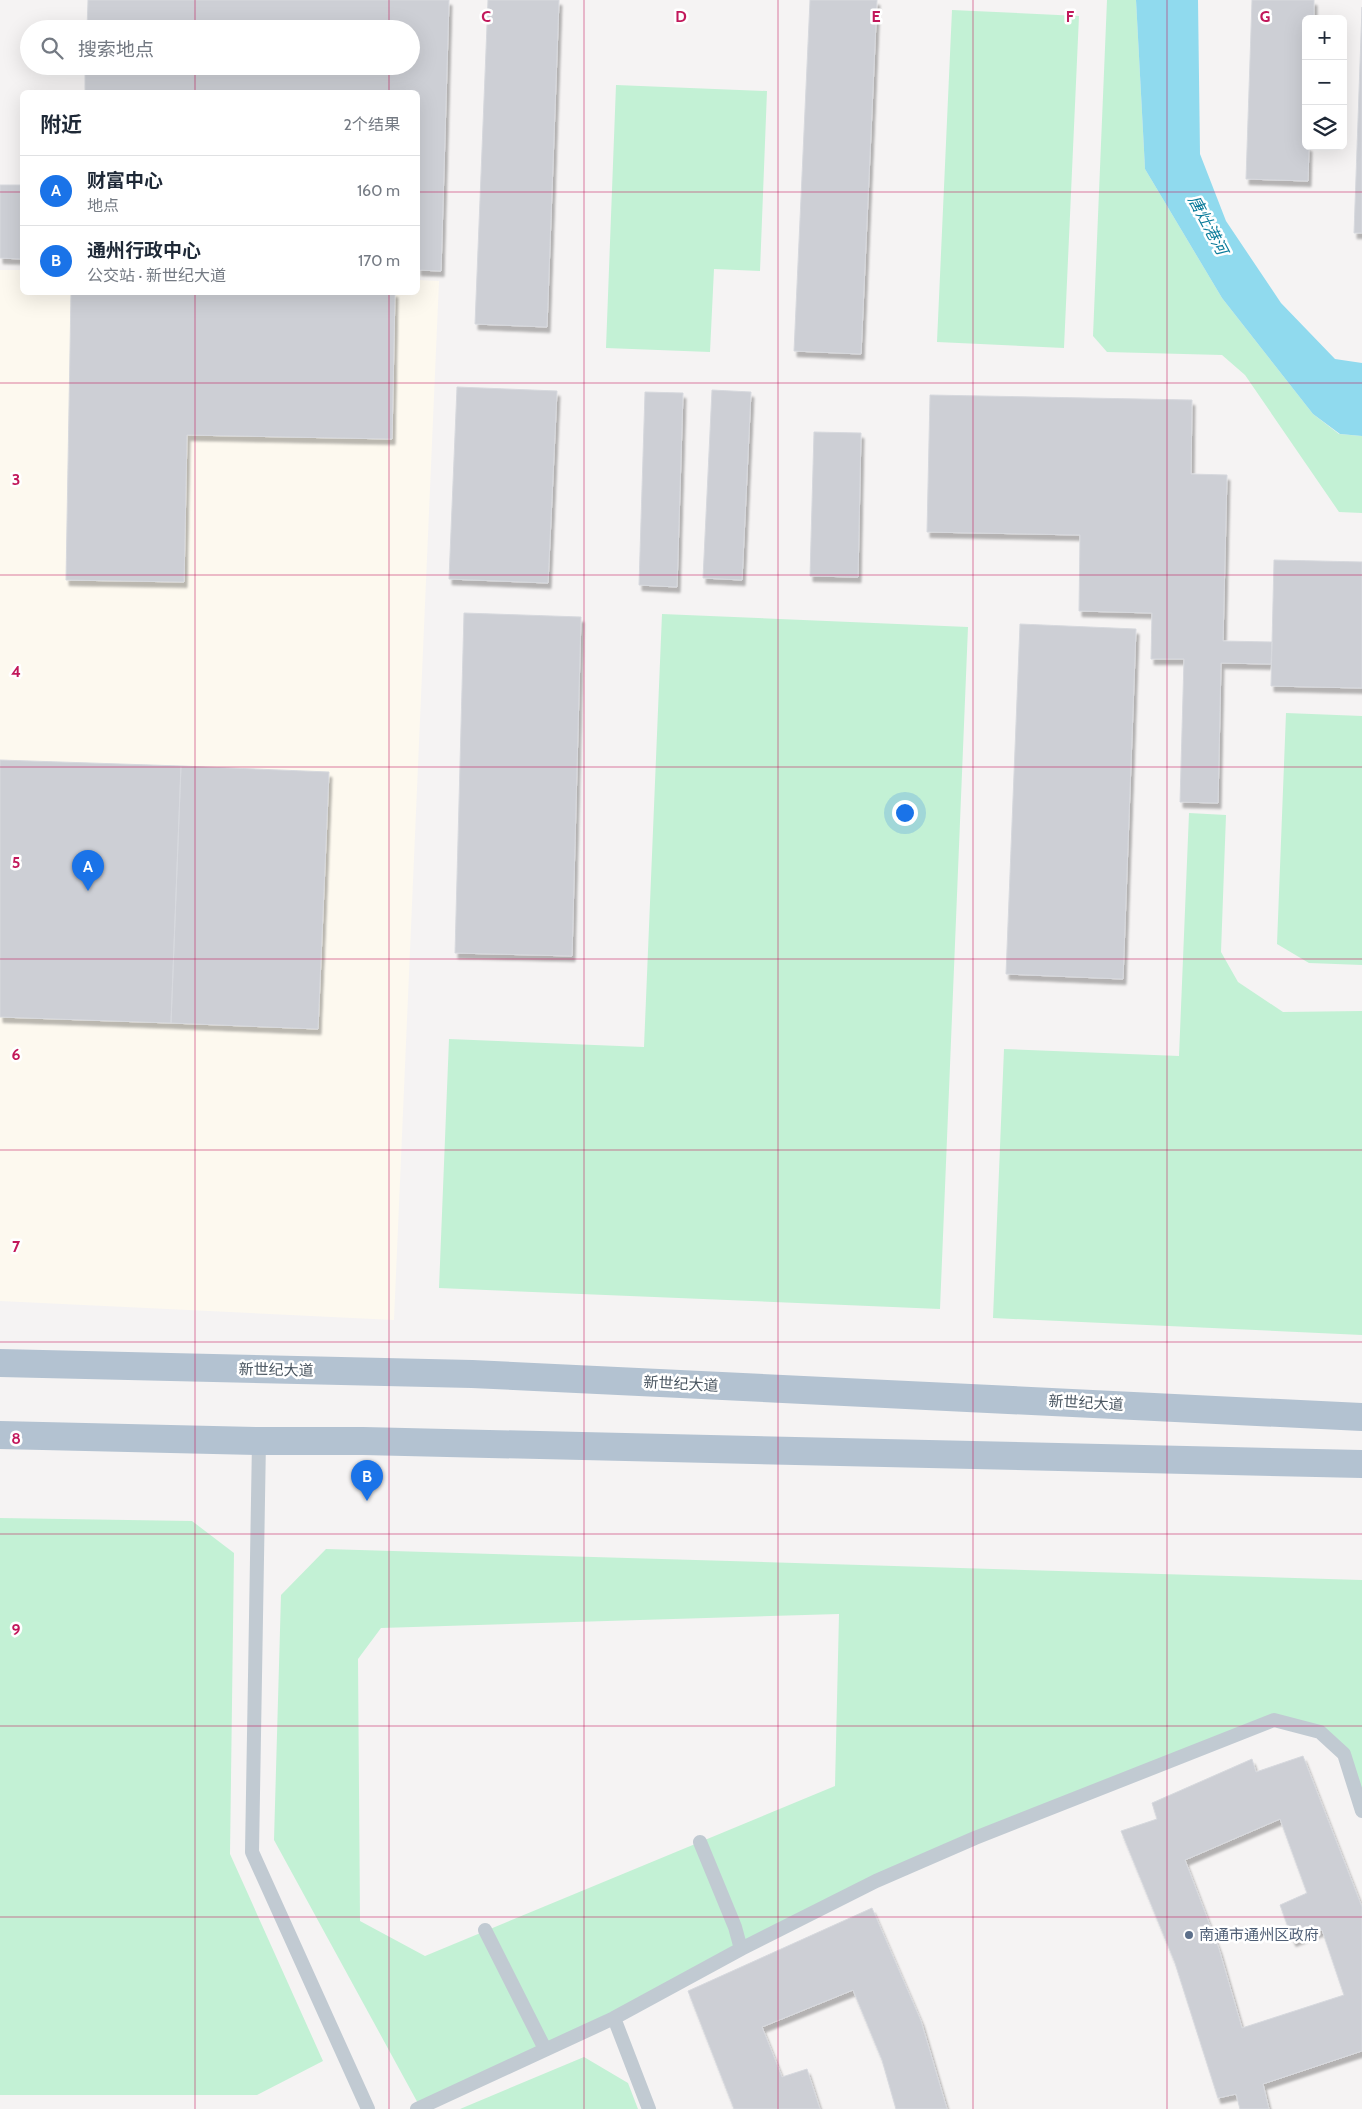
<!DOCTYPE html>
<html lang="zh">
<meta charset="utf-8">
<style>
body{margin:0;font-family:Cabin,"Noto Sans SC",sans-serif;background:#f6f6f7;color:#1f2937}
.controls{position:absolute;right:15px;top:15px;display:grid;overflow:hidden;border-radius:8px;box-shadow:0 5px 20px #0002}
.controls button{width:45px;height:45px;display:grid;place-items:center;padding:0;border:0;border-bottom:1px solid #e0e1e3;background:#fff;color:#1f2937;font:25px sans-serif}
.you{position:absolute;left:904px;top:812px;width:18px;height:18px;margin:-12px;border:4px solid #fff;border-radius:50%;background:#1a73e8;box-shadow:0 0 0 8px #1a73e833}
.badge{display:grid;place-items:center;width:32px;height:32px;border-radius:50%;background:#1a73e8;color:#fff;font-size:16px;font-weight:700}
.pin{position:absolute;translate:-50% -41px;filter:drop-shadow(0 1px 2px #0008)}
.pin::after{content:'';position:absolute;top:26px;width:18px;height:15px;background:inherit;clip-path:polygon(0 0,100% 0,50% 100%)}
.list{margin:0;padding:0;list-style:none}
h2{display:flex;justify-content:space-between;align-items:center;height:65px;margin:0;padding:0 20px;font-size:21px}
h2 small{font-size:16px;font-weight:400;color:#747a83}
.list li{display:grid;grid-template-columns:32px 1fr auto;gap:15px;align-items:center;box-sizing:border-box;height:70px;padding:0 20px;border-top:1px solid #e0e1e3}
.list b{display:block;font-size:19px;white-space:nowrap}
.list p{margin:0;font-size:16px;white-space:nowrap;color:#747a83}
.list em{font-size:16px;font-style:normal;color:#747a83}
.icon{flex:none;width:28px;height:28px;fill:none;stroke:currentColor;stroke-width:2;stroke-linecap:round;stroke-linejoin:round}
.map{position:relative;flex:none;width:1362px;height:2109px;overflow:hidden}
.search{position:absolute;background:#fff;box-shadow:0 5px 20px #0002;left:20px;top:20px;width:400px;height:55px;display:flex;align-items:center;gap:12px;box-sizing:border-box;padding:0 18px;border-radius:28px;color:#747a83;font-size:19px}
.panel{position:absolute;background:#fff;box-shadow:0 5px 20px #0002;left:20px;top:90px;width:400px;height:205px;border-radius:8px}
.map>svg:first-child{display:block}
.commercial{fill:#fdf9ef}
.green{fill:#c3f1d5;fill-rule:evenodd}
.water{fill:#90daee}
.building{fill:#cdcfd5;stroke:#d7d9de;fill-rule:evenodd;filter:url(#shadow)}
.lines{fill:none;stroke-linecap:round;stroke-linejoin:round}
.service{stroke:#c1cad2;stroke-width:14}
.primary{stroke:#b3c2d1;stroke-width:28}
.grid{fill:none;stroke:#c2185b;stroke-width:1;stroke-opacity:0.55}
.service-dot{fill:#5c6f8a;stroke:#fff;stroke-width:2}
.labels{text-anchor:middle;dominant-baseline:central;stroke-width:5;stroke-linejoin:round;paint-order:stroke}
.street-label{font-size:15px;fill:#4a5661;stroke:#fff}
.service-label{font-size:15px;fill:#4e5e75;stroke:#fff;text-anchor:start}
.water-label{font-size:16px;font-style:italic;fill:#0c7c9b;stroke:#fff}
.grid-label{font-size:16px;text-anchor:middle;font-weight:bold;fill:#c2185b;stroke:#fff;stroke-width:5;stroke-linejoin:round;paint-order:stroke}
</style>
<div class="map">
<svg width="1362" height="2109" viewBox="0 0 1362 2109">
<defs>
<filter id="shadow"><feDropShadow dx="3" dy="5.5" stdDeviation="1" flood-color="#0004"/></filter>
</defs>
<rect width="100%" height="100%" fill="#f5f3f3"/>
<path class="commercial" d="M 0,270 L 22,270 L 22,292 L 418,292 L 418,280 L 439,281 L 394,1320 L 0,1301 Z"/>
<path class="green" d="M 1107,0 L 1136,0 L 1145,169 L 1222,298 L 1313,414 L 1339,434 L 1362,436 L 1362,513 L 1339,512 L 1245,375 L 1222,355 L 1107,352 L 1093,336 Z
M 952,10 L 1079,16 L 1064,348 L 937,342 Z
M 616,85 L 767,91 L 760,271 L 714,269 L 710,352 L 606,348 Z
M 662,614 L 968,627 L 940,1309 L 439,1288 L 449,1039 L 644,1047 Z
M 1286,713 L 1362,716 L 1362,965 L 1309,963 L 1277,944 Z
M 1189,813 L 1226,815 L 1221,952 L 1238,982 L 1283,1012 L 1362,1011 L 1362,1335 L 993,1318 L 1004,1049 L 1179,1056 Z
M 0,1518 L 192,1521 L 234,1553 L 230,1854 L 323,2061 L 257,2095 L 0,2095 Z
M 326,1549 L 1362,1580 L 1362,1811 L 1344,1754 L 1320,1732 L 1274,1720 L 876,1881 L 420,2107 L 274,1840 L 281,1595 ZM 839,1614 L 835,1786 L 425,1956 L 360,1921 L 358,1659 L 381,1628 Z
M 584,2057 L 628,2083 L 638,2109 L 460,2109 Z"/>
<path class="water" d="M 1136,0 L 1198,0 L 1200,154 L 1226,221 L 1281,303 L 1335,359 L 1362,363 L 1362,436 L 1340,434 L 1313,414 L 1222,298 L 1145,169 Z"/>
<path class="building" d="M 88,0 L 449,0 L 441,271 L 418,270 L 418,92 L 85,92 L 85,66 L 411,66 L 411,29 L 87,29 Z
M 488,0 L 559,0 L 547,327 L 475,324 Z
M 810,0 L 877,0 L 861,354 L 794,351 Z
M 1252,0 L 1314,0 L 1314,19 L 1306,19 L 1306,146 L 1309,146 L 1308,181 L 1246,179 Z
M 1362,7 L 1362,233 L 1354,233 Z
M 0,185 L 22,185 L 22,259 L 0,258 Z
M 71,292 L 395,292 L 392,439 L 187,435 L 184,582 L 66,580 Z
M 457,387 L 557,391 L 548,583 L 449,579 Z
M 712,390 L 751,392 L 742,580 L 703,578 Z
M 645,392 L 683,393 L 677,587 L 639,585 Z
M 930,395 L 1192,400 L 1191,474 L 1227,475 L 1223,641 L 1272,642 L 1271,664 L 1221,663 L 1218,803 L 1180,802 L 1184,659 L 1151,659 L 1152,613 L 1079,611 L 1080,535 L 927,532 Z
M 814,432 L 861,433 L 858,577 L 810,576 Z
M 1274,560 L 1362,562 L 1362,688 L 1271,686 Z
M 464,613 L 581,617 L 572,956 L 455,953 Z
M 1020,624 L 1136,629 L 1123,979 L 1006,974 Z
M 0,760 L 181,766 L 171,1023 L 0,1017 Z
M 181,766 L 329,772 L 318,1029 L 171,1023 Z
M 1303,1756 L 1362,1907 L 1362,2051 L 1263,2084 L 1269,2109 L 1240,2109 L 1236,2094 L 1218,2098 L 1175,1963 L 1121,1831 L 1157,1819 L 1152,1803 L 1252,1759 L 1256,1772 ZM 1280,1819 L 1307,1893 L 1280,1905 L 1293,1941 L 1322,1930 L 1344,1995 L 1242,2028 L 1219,1949 L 1185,1860 Z
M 872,1908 L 921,2021 L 947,2109 L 896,2109 L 882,2060 L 853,1990 L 762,2027 L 782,2077 L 807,2069 L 820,2109 L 734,2109 L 688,1991 Z"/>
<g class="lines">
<path class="service" d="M 259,1441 L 252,1852 L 368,2109
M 700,1842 L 735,1927 L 741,1949
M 485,1930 L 545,2049
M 614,2018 L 741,1949 L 876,1881 L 975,1838 L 1274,1720 L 1320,1732 L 1344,1754 L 1362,1811
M 417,2109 L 614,2018 L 649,2109"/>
<path class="primary" d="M 0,1363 L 472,1374 L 1362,1417
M 0,1435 L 259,1441 L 363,1441 L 1362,1464"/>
</g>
<path class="grid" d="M 195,0 L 195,29M 389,0 L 389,29M 584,0 L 584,2109M 778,0 L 778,2109M 973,0 L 973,2109M 1167,0 L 1167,2109M 195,66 L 195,92M 389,66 L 389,92M 0,192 L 22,192M 418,192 L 1362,192M 195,292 L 195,2109M 389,292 L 389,2109M 0,383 L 1362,383M 0,575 L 1362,575M 0,767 L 1362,767M 0,959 L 1362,959M 0,1150 L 1362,1150M 0,1342 L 1362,1342M 0,1534 L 1362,1534M 0,1726 L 1362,1726M 0,1917 L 1362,1917"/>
<circle class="service-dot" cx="1189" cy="1935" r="5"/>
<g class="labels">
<g class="street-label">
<text transform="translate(276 1370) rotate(1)">新世纪大道</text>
<text transform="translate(681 1384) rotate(3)">新世纪大道</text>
<text transform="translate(1086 1403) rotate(3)">新世纪大道</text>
</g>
<g class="service-label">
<text x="1199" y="1935">南通市通州区政府</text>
</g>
<g class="water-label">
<text transform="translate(1208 225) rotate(62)">唐灶港河</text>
</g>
</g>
<g class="grid-label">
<text x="486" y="22">C</text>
<text x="681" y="22">D</text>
<text x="876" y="22">E</text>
<text x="1070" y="22">F</text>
<text x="1265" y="22">G</text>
<text x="16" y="485">3</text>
<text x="16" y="677">4</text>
<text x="16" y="868">5</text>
<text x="16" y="1060">6</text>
<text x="16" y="1252">7</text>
<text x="16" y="1444">8</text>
<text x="16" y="1635">9</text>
</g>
</svg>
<div class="controls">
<button>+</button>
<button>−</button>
<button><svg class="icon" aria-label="layers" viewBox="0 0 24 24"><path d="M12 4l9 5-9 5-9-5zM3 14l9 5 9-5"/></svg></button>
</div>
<div class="you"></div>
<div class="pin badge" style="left:88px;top:891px">A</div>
<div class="pin badge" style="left:367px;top:1501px">B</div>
<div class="search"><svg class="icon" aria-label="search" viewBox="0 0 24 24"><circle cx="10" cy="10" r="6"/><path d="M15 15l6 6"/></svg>搜索地点</div>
<section class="panel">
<h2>附近<small>2个结果</small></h2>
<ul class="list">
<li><span class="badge">A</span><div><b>财富中心</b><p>地点</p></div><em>160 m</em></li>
<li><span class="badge">B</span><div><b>通州行政中心</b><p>公交站 · 新世纪大道</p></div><em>170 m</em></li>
</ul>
</section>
</div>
